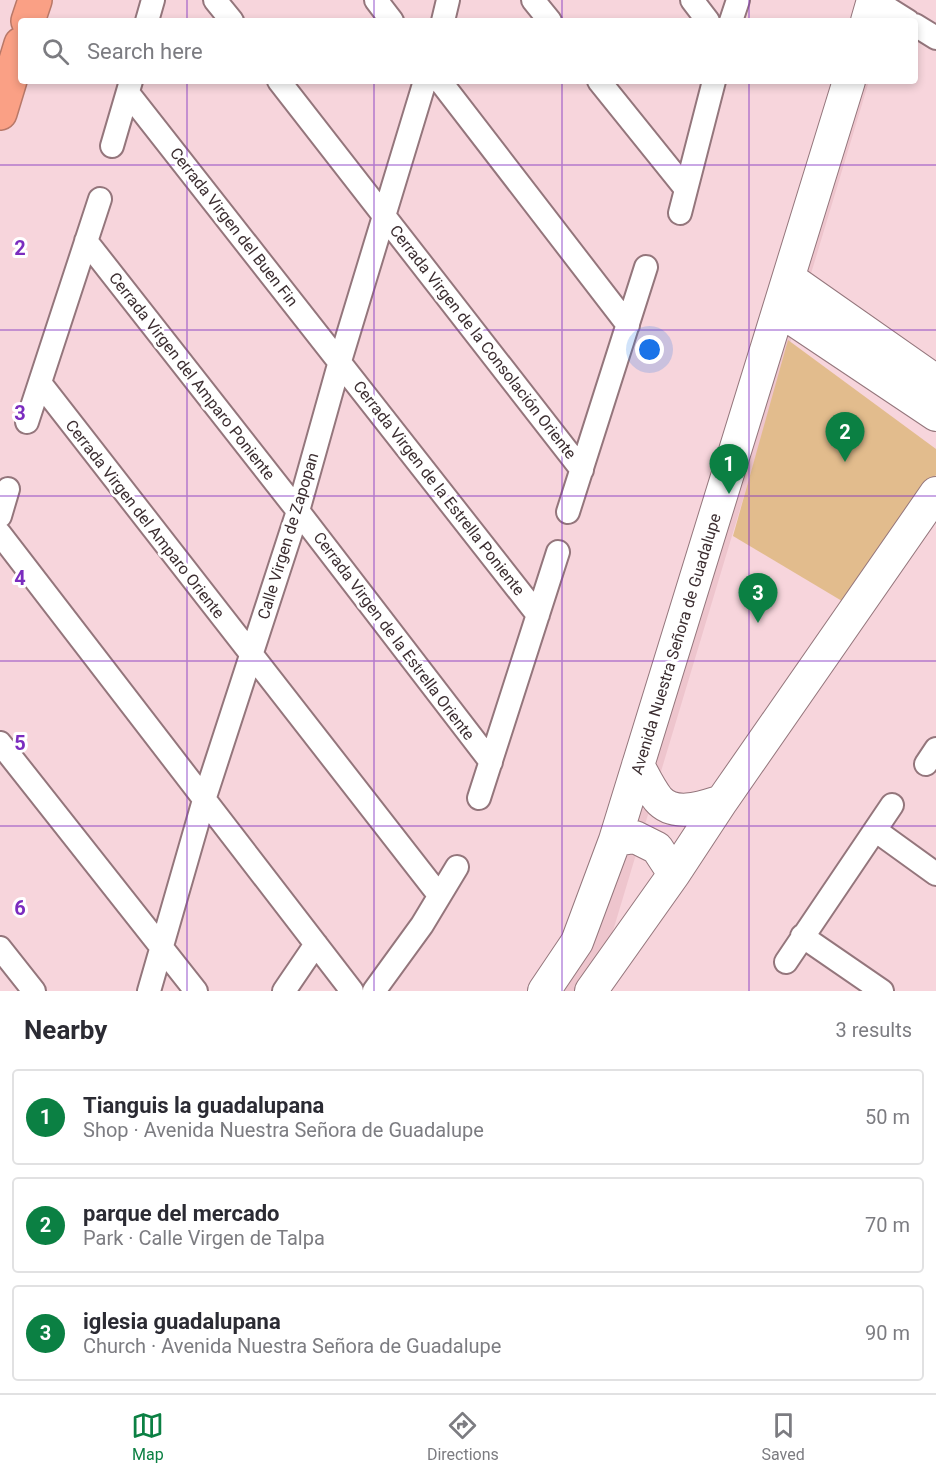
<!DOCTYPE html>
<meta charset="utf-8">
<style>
body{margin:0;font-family:Roboto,sans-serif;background:#f2f2f3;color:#2b2b33}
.you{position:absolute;left:650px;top:350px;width:21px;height:21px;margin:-15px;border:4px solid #fff;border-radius:50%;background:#1a73e8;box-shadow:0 0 0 9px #1a73e833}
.badge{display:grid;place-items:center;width:39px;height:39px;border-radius:50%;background:#0b8043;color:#fff;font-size:20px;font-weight:700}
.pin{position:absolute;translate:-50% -50px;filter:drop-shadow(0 2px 3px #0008)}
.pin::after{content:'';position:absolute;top:32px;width:21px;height:18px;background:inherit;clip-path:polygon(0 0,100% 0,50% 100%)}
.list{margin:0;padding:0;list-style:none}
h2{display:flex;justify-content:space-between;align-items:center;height:78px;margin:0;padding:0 24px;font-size:26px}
h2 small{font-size:20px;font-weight:400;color:#7c7c81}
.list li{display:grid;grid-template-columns:39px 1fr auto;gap:18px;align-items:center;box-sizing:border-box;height:96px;margin:0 12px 12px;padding:0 12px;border:2px solid #e1e1e2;border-radius:6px}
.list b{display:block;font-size:22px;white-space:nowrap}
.list p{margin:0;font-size:20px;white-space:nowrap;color:#7c7c81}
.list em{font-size:20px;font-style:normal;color:#7c7c81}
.icon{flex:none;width:33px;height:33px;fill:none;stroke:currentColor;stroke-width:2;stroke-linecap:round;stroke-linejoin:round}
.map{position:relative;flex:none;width:936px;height:991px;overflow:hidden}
.search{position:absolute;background:#fff;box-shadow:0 3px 9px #0003;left:18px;right:18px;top:18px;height:66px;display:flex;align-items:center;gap:15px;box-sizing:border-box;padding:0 21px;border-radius:6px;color:#7c7c81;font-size:22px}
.sheet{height:402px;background:#fff}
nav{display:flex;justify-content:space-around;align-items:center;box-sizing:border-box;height:84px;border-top:2px solid #e1e1e2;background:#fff;font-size:16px;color:#7c7c81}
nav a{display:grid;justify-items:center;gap:3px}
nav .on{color:#0b8043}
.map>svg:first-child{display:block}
.built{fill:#eec5cd}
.green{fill:#e2bc8d}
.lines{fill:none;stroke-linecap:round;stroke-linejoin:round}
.street-casing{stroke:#94767c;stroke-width:26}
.secondary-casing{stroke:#94767c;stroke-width:34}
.highway-casing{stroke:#b87868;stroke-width:36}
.street{stroke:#fff;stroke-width:22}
.secondary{stroke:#fff;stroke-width:32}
.highway{stroke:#faa085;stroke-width:33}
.grid{fill:none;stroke:#7b2cbf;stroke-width:1.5;stroke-opacity:0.55}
.labels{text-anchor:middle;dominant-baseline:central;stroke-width:6;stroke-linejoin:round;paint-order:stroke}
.street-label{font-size:16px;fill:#3c2e31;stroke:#fff}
.grid-label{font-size:20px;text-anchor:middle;font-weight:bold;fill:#7b2cbf;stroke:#fff;stroke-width:6;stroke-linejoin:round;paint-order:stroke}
</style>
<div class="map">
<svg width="936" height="991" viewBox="0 0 936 991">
<rect width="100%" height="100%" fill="#f7d5dc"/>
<path class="built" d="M 838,81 L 869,81 L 606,954 L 581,991 L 542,991 L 580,936 Z"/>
<path class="green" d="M 788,340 L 936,449 L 936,475 L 847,604 L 733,536 Z"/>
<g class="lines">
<g class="street-casing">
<path id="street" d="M 215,0 L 232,21
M 376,0 L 392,21
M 533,0 L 550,21
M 692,0 L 708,21
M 884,6 L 908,21
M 147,21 L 153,0
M 443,21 L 448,0
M 731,21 L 738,0
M 915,25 L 936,38
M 279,81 L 582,470
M 440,81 L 628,325
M 599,81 L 686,189
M 128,93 L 538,615
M 112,146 L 131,81
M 680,213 L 714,81
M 86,241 L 298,511 L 491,762
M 40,383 L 439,895
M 27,422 L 100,199
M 568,512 L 646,267
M 0,516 L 8,489
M 0,534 L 352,991
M 0,743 L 196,991
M 926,764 L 936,749
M 479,798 L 558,552
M 875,830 L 936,874
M 802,936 L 882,991
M 0,948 L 34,991
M 786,962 L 892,805
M 149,991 L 204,800 L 298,511 L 340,361 L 425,81
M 284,991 L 316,944
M 374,991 L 422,925 L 457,867"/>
</g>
<g class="secondary-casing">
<path id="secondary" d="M 867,21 L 873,0
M 789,278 L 936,381
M 779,310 L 936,415
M 638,765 C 644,776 650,789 658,799 C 674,818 703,807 722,801
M 615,840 L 635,837 L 657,848 L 674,874
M 544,991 L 577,942 L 615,840 L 849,81
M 591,991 L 674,874 L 722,801 L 936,493"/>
</g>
<g class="highway-casing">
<path id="highway" d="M 28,21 L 35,0
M 0,113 L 21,44"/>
</g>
<use href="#street" class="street"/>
<use href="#secondary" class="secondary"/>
<use href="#highway" class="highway"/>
</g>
<path class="grid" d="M 187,0 L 187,21M 374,0 L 374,21M 562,0 L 562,21M 749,0 L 749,21M 187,81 L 187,991M 374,81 L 374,991M 562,81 L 562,991M 749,81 L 749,991M 0,165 L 936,165M 0,330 L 936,330M 0,496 L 936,496M 0,661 L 936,661M 0,826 L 936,826"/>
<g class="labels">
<g class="street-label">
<text transform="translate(234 227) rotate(52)">Cerrada Virgen del Buen Fin</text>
<text transform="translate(483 342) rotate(52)">Cerrada Virgen de la Consolación Oriente</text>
<text transform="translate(192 376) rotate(52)">Cerrada Virgen del Amparo Poniente</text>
<text transform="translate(439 488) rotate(52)">Cerrada Virgen de la Estrella Poniente</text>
<text transform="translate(145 519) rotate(52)">Cerrada Virgen del Amparo Oriente</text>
<text transform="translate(288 536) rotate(-73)">Calle Virgen de Zapopan</text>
<text transform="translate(394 636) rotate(53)">Cerrada Virgen de la Estrella Oriente</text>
<text transform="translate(676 644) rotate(-73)">Avenida Nuestra Señora de Guadalupe</text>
</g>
</g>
<g class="grid-label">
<text x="20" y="255">2</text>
<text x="20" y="420">3</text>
<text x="20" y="585">4</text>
<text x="20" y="750">5</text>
<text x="20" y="915">6</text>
</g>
</svg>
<div class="you"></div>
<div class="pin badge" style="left:729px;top:494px">1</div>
<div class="pin badge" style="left:845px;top:462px">2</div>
<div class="pin badge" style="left:758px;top:623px">3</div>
<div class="search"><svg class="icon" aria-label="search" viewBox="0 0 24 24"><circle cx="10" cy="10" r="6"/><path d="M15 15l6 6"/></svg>Search here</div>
</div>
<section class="sheet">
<h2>Nearby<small>3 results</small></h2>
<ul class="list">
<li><span class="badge">1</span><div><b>Tianguis la guadalupana</b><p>Shop · Avenida Nuestra Señora de Guadalupe</p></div><em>50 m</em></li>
<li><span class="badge">2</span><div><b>parque del mercado</b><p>Park · Calle Virgen de Talpa</p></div><em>70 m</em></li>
<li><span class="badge">3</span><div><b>iglesia guadalupana</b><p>Church · Avenida Nuestra Señora de Guadalupe</p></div><em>90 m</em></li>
</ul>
</section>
<nav>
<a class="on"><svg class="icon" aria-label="map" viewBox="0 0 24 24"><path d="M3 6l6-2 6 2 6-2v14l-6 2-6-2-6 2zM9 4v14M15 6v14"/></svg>Map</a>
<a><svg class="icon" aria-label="directions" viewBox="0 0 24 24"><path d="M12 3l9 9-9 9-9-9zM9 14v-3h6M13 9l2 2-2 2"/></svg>Directions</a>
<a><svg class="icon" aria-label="saved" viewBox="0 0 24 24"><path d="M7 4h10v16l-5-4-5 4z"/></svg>Saved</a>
</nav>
